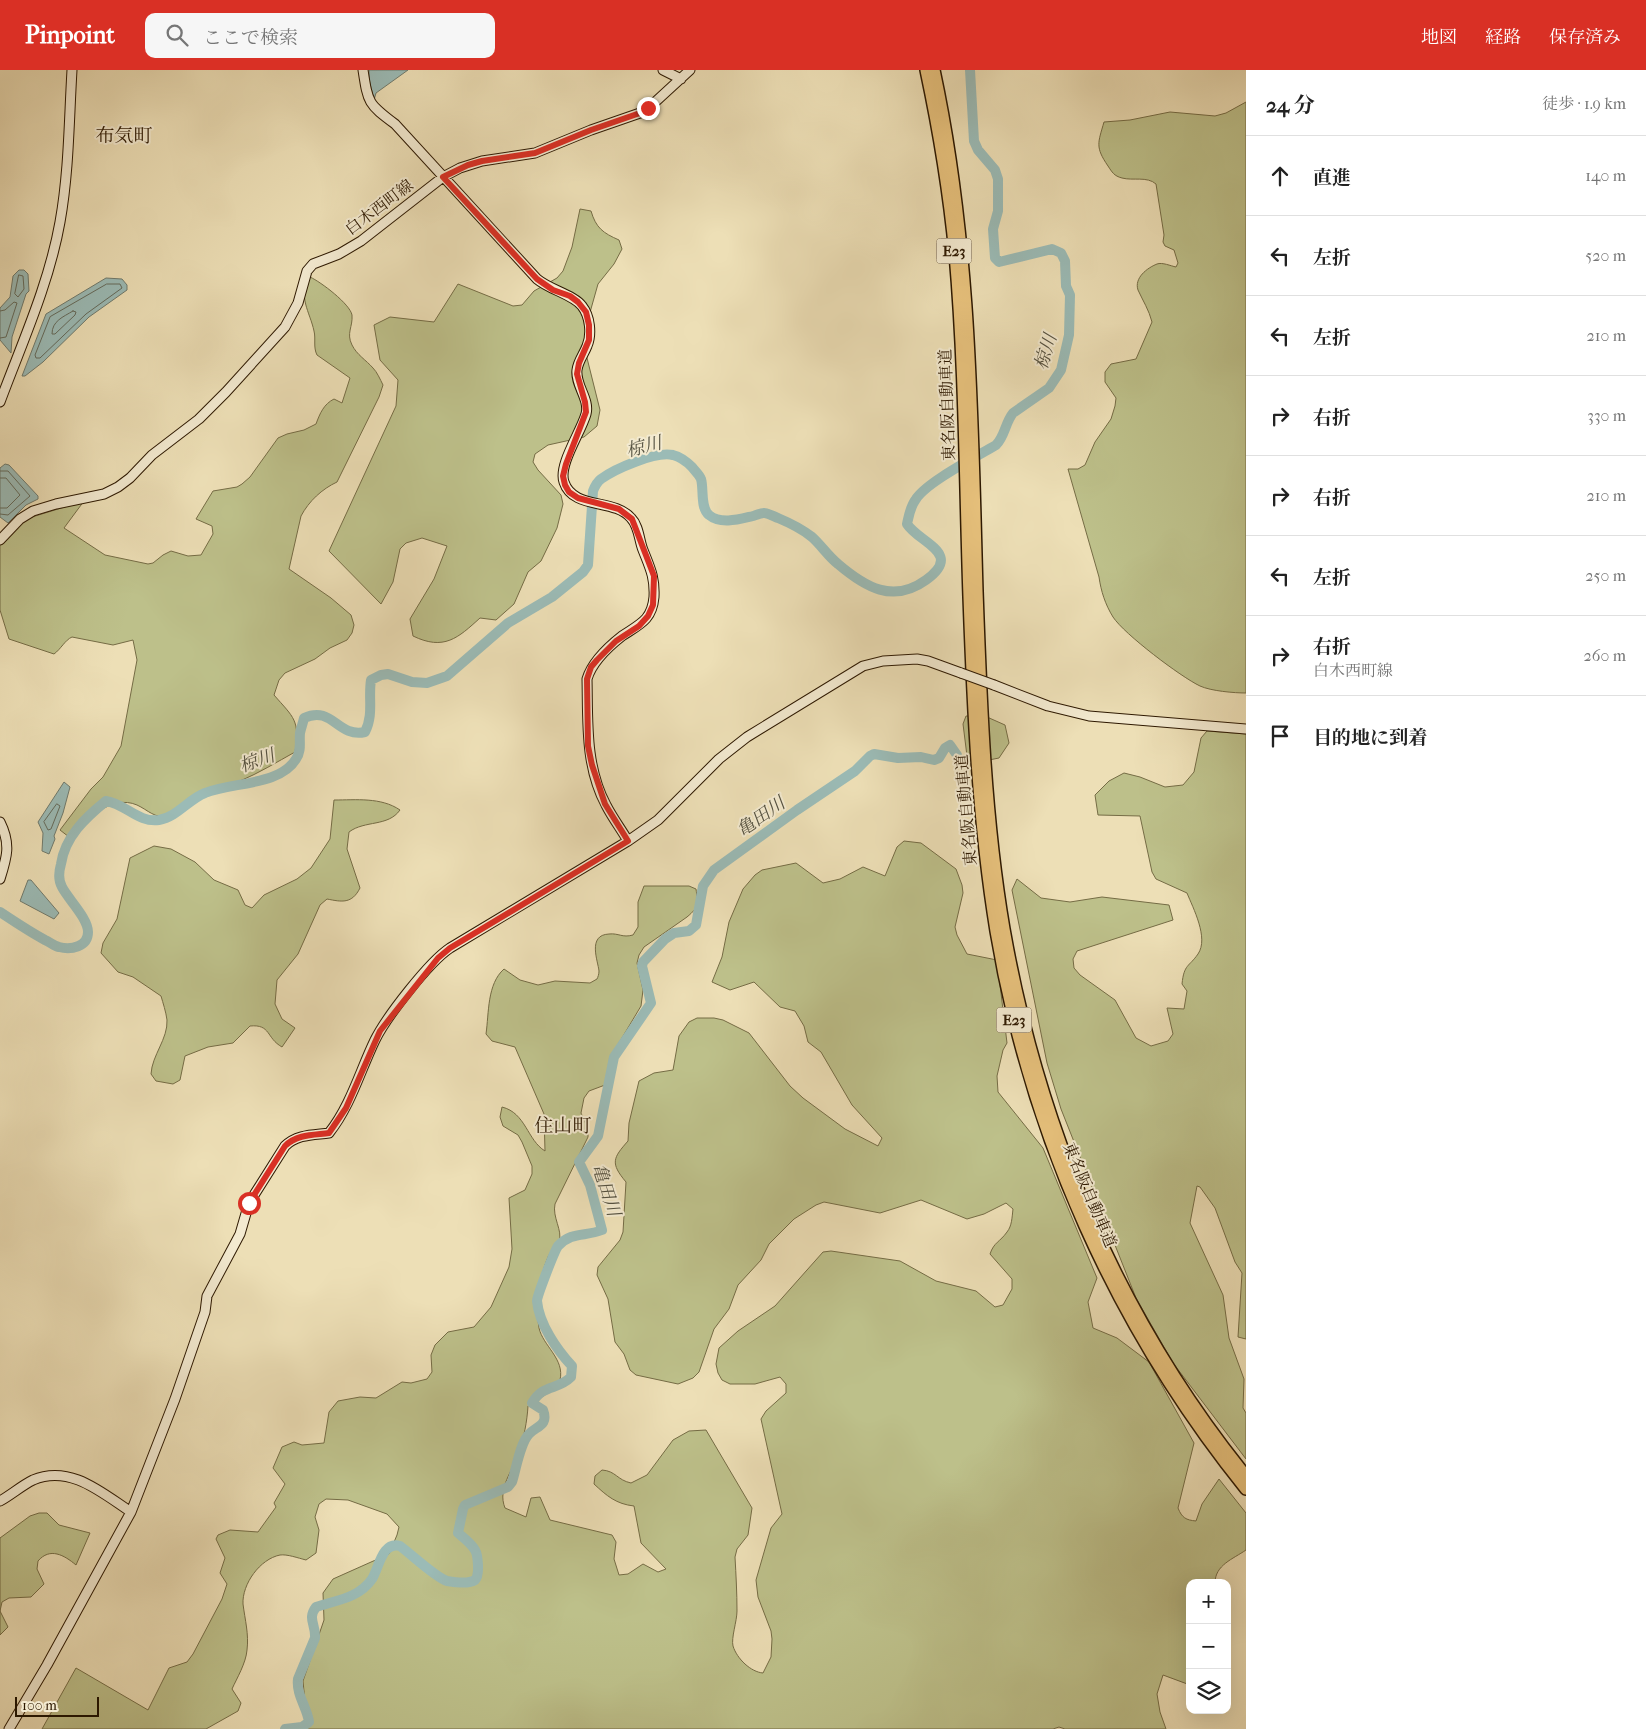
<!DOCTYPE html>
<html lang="ja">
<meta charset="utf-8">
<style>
body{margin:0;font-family:"IM FELL French Canon","Noto Serif JP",serif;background:#f6f6f6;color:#222}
.controls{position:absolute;right:15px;bottom:15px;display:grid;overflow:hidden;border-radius:10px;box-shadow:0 5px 20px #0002}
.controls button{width:45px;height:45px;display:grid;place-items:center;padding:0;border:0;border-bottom:1px solid #e0e0e0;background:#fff;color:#222;font:25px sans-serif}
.scale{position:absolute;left:15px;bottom:12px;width:84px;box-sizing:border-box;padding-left:5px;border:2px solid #2d1800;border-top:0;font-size:14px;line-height:18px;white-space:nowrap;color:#2d1800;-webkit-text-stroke:4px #f3ead0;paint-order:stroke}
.stop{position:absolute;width:15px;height:15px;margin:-11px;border:4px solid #d93025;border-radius:50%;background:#fff}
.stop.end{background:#d93025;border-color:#fff;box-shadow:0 1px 5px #0008}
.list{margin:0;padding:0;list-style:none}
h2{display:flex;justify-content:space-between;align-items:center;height:65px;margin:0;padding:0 20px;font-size:21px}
h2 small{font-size:16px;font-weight:400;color:#767676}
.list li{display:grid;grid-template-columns:32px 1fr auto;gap:15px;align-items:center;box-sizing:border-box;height:80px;padding:0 20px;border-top:1px solid #e0e0e0}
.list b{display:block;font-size:19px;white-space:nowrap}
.list p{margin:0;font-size:16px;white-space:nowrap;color:#767676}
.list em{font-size:16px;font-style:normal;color:#767676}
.icon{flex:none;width:28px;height:28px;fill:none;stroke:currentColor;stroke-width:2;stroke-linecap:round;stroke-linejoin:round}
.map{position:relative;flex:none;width:1246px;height:1659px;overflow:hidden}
header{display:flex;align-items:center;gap:30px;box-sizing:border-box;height:70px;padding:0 25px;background:#d93025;color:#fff}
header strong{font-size:24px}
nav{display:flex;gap:28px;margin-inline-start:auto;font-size:18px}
.search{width:350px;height:45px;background:#f6f6f6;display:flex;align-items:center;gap:12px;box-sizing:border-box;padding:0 18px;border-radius:10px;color:#767676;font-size:19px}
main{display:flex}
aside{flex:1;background:#fff}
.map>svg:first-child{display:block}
.green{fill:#bdc08a;stroke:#756c45}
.water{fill:#9bbbb6;stroke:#6f7a6d}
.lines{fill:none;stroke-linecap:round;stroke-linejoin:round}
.shore{stroke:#646a5b;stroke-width:1}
.river{stroke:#9bbbb6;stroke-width:10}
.secondary-casing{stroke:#2d1800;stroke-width:11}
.highway-casing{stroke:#2d1800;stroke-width:14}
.secondary{stroke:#f3ead0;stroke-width:9}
.highway{stroke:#e6c07b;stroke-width:11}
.secondary-bridge-casing{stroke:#2d1800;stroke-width:11;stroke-linecap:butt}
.secondary-bridge{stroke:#f3ead0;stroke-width:9}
.route{stroke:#d93025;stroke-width:6}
.labels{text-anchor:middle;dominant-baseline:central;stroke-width:4;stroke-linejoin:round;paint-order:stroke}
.shield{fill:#f3ead0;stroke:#68573e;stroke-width:1}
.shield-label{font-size:15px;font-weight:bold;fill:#2d1800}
.street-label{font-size:16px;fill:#2d1800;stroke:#f3ead0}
.water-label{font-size:18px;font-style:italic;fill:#545140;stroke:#f3ead0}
.quarter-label{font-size:19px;fill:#2d1800;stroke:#f3ead0}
</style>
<header>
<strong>Pinpoint</strong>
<div class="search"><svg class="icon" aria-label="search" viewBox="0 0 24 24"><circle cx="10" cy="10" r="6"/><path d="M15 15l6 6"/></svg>ここで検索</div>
<nav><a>地図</a><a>経路</a><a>保存済み</a></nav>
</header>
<main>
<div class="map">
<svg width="1246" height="1659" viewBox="0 0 1246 1659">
<rect width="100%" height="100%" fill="#eddfb6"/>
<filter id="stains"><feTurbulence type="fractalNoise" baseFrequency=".004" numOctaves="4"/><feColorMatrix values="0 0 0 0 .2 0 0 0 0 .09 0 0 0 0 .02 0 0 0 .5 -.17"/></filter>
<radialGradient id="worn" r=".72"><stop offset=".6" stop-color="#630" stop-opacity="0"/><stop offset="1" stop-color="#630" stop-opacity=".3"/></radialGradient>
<path class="green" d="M 1246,32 L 1246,623 C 1234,623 1211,621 1200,616 C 1181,607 1124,564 1113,547 C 1105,534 1101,521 1099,507 L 1068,399 L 1078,399 L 1085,395 L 1095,372 L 1111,349 L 1115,336 L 1116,328 L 1105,312 L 1105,302 L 1111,294 L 1136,289 L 1152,252 C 1149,240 1143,231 1138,220 C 1134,208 1147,198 1157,194 C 1162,192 1171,196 1176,197 L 1178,193 L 1174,180 L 1165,176 L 1163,172 L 1164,165 L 1156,114 C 1147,106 1133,111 1122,108 C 1114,106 1112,102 1108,96 C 1095,77 1098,73 1104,52 L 1130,50 L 1170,42 L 1215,46 L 1226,43 Z
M 580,139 L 591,141 C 596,158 603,163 619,170 L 622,179 L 614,194 L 598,214 L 587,253 L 587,288 L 600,340 L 597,356 L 584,367 L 548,375 L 535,384 L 533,392 L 538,400 L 561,425 L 563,434 L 557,458 L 541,491 L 528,502 L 514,534 L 496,550 L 480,548 C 458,568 444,581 413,566 L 410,549 L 434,509 L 447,476 L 422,468 L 406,473 L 400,479 L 393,512 L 381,534 L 329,481 L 396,336 L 398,310 L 380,290 L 374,255 L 390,247 L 434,252 L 458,214 L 513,236 L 522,235 L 534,221 L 557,208 L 563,201 L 572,177 Z
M 310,207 C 321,212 350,234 352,245 C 353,257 346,263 352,275 C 357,285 366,290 373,298 C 377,302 380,309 383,315 L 379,327 L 337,412 C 322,419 309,431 301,446 L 289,499 L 331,528 L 351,545 L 354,555 L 352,563 L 347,570 L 330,578 L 315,589 L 285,603 L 279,610 L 274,625 C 294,648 300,650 295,682 C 277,692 259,703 240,711 C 225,717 209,722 194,730 C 186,734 177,744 168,746 C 155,749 148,740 137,735 C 112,724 85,750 69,767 L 60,760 L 91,719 L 103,707 L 121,676 L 137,590 L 133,570 L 113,575 L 72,567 C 65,570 61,579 54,584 L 9,569 L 0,540 L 0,475 L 20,454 L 32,447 L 84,431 L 64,458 L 105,485 L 148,494 L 153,493 L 163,485 L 171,481 L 188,486 L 201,485 L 213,464 L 212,456 L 196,449 L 213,421 L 237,417 L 242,414 L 250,407 L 278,368 L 287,364 L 304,360 L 316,354 C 320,343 324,334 334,329 L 342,333 L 350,308 L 317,285 C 313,277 316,269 314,261 C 310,242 297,226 310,207 Z
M 966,646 L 987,647 L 1005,655 L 1009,673 L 999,688 L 984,691 L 967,686 L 963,654 Z
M 1207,661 L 1246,664 L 1246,1269 L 1238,1267 L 1242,1203 L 1235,1192 L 1215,1138 L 1200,1117 L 1197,1116 L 1190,1153 L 1223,1225 L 1229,1268 L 1244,1309 L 1243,1338 L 1246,1343 L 1246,1389 L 1173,1293 L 1136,1228 L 1061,1039 L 1047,993 L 1012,820 L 1017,809 L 1041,828 L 1070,832 L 1102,827 L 1169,835 L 1173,850 L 1077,881 L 1073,889 L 1074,898 L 1080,905 L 1115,930 L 1136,968 L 1151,976 L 1168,971 L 1173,964 L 1167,938 L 1184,939 L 1187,921 L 1182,914 C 1184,894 1189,897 1198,884 C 1209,868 1193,838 1187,823 L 1156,809 L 1152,802 L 1140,746 L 1098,745 L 1095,725 L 1109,711 L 1124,703 L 1140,707 L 1165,717 L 1183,715 L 1194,702 L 1201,668 Z
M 334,730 C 356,730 381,727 400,740 C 388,757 365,750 349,762 L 347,779 L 360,818 C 352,834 342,832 327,829 L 320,835 L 298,884 L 277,910 L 275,934 L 282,949 L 295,958 L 282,977 C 266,968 271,954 250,956 L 233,973 L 208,977 L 185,986 L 180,1010 L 173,1014 L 156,1011 L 151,1004 C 152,985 168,969 167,950 C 166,942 163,933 161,926 L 133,907 L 118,902 L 101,883 L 103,873 L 117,849 L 130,788 L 154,776 L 171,779 L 195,792 L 214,810 L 238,820 L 245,835 L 252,838 L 264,825 L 297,809 L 311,798 L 330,769 Z
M 904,771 L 921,773 L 956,799 L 962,815 L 963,823 L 955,857 L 957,865 L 967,884 L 997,890 L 1007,973 L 1003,980 L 997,1006 L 998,1022 L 1043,1078 L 1097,1208 L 1088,1232 L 1093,1258 L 1117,1268 L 1149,1292 L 1194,1373 L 1178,1438 C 1182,1448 1186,1450 1196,1451 L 1202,1434 L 1219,1409 L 1246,1443 L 1246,1480 C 1233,1489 1215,1495 1215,1513 L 1190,1513 L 1190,1615 L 1163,1605 L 1157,1624 L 1160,1642 L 1166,1659 L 1065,1659 L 1059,1657 L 1053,1659 L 303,1659 L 306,1642 L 303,1611 L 324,1550 L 323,1523 L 333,1509 L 389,1484 L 397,1465 L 399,1457 L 387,1444 L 348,1430 L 326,1429 L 319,1434 L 315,1447 L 319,1460 L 316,1483 L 306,1490 C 298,1488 287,1484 280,1485 C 260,1489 242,1514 243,1534 C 245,1550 249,1564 247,1580 C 246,1593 237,1608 232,1619 L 241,1633 L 238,1641 L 206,1659 L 42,1659 L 76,1598 L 148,1640 L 169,1598 L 187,1592 L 193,1584 L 222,1529 L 227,1514 L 220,1503 L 225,1488 L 216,1469 L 218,1465 L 230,1460 L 258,1462 L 276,1437 L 274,1433 L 285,1414 L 273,1398 L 282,1377 L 294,1372 L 302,1375 L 324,1373 L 329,1342 L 338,1331 L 360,1327 L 376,1328 L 402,1312 L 411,1313 L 427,1309 L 432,1302 L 431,1285 L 435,1275 L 448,1262 L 474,1257 L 491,1237 L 509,1197 L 512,1179 L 509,1128 L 525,1120 L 532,1104 L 532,1096 L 522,1072 L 518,1065 L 503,1056 L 500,1047 L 502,1037 C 526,1043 527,1070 545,1081 L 544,1044 L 515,977 L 492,971 L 486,964 C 489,943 487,914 504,899 L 520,910 L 538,915 L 555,911 L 590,913 L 597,909 C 598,907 599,904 599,901 C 598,891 587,865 609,864 C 619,863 622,868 633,865 L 638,857 L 638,832 L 644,816 L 689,816 L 696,819 C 698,834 699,837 687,847 L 644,877 L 639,885 L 637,893 L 643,920 L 641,936 L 610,988 L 605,1015 L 589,1021 L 584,1028 L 581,1043 L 588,1059 L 588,1067 L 555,1134 C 552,1147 563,1161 559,1171 C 557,1177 550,1181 548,1187 C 539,1208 535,1235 539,1258 C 543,1276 565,1289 560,1310 C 558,1319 536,1330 528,1336 C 527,1352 524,1367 519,1382 C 513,1401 497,1418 505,1438 L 526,1447 L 531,1428 L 540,1427 L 550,1450 L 612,1465 L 616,1472 L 614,1489 L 619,1505 L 628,1504 L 643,1494 L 658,1502 L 666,1499 L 641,1473 L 634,1436 C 616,1434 607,1426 594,1414 L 595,1406 L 602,1400 C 616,1401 617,1410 631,1413 L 647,1405 L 673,1370 L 689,1361 L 706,1360 L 752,1438 L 748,1465 L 737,1479 L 735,1487 C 736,1505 737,1523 737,1541 C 737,1551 731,1568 733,1576 C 737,1589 751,1602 763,1603 L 771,1587 L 772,1569 L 771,1561 L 758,1527 L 756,1510 L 771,1458 L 782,1444 L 761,1349 L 766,1341 L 786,1323 L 786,1314 L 780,1307 L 755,1314 L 730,1314 L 722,1310 L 718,1303 L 716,1294 L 719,1278 L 738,1261 L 775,1236 L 823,1182 L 831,1181 L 900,1191 L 936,1211 L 976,1221 L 995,1237 L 1003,1235 L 1012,1219 L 1012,1209 L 990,1184 C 994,1172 1000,1172 1007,1162 C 1012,1156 1012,1147 1013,1139 L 1006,1133 L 984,1144 L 967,1149 L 921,1130 L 880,1143 L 824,1132 L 816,1135 L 794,1149 L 769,1174 L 761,1190 L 738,1215 L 729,1239 L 714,1259 L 699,1302 L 693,1308 L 678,1314 L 636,1305 L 630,1300 L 624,1284 L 615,1272 L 608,1229 L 597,1205 L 598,1197 L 620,1170 L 623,1162 L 626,1112 C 610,1093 613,1088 628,1071 L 629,1053 L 639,1011 L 654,1003 L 673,1000 L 679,966 L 689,952 L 697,948 L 714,948 L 723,950 L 749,963 L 790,1016 L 803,1028 L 845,1059 L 878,1076 L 882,1068 L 852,1035 L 821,982 L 808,972 L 804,956 L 795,941 L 780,937 L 754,912 L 730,920 L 712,912 L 722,887 L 729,852 L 743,819 L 755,805 L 762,800 L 796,793 L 823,813 L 840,809 L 863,797 L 885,806 L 897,777 Z
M 39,1443 L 47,1443 L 59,1455 L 90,1463 L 76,1495 C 64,1485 50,1477 38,1491 L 37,1499 L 44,1514 L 31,1527 L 9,1528 L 2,1532 L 0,1541 L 8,1557 L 0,1565 L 0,1468 L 30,1446 Z"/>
<path class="water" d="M 369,0 L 408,0 L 376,23 L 374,30 L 369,9 Z
M 19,200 L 24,200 L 28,204 L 29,221 L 26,224 L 12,267 L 11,283 L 0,270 L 0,238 L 10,227 L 13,206 Z
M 106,208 L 122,209 L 127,215 L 127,220 L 89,247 L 43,292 L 25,306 L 22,306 L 46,244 Z
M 5,394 L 9,395 L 38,426 L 38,429 L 26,435 L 8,453 L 0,447 L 0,398 Z
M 64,712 L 70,717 L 63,743 L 54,766 L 55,769 L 49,784 L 42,781 L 43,763 L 38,752 Z
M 28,810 L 31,810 L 59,843 L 54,849 L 20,831 Z"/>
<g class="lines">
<path class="shore" d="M 19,205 L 23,206 L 24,219 L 18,227 L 15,224 Z
M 107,214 L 120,214 L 122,218 L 86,244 L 40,288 L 36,288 L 35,285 L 50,247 Z
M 0,241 L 5,240 L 14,232 L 17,233 L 6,267 L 0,268
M 73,241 L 76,242 L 75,245 L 55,264 L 52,264 C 52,251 63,247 73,241 Z
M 0,401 L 8,401 L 30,426 L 8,445 L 0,444
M 0,408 L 6,408 L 20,425 L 7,438 L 0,438
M 57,734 L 60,736 L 51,759 L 48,760 L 44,752 Z"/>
<path class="river" d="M 0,842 C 15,852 30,862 45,870 C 50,872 54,876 59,877 C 71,880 88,877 88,862 C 88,848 68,829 62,817 C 58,810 59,801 61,794 C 65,767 85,748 106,731 C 126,734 138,753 159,750 C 177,747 189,729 205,723 C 231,712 280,716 296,689 C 302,680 299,672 300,663 C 301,658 303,653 304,648 C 333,635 337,668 365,662 C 374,644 368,628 371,610 L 381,605 L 388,604 L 412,612 L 427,613 L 447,606 L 508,553 L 552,527 L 583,502 L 588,495 L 593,421 C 595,416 597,412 601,409 C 615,399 655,381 673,385 C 681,387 686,391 692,397 C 695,401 699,404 701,409 C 704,419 700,438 709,445 C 721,455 740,449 753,446 C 756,445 761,443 764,443 C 768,443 775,447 778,448 C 790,453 802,459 812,467 C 821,475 828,486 838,494 C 865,517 893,534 926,510 C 964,483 919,473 907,454 C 909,445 910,437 916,429 C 927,412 976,387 996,375 C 1005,366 1005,353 1013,343 L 1049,318 L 1061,300 L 1069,265 L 1070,225 L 1066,216 L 1065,191 L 1061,183 L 1052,179 L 999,192 L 995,188 L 993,159 L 998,141 L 998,109 L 995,100 L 978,80 L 974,71 L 970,0
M 285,1659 L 302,1657 L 309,1652 C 307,1637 296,1625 298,1609 L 315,1568 C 316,1554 307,1549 316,1537 C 337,1530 359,1528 372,1509 C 379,1498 382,1471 400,1476 C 411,1484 435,1507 447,1511 C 453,1512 469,1514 475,1510 C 480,1506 478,1485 475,1480 C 471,1473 464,1468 458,1463 L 463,1439 L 465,1435 L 508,1417 L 512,1412 C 516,1400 520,1373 529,1364 C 536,1356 549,1356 543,1340 L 532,1333 C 544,1313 557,1321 571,1307 L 572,1296 C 557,1280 539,1254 537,1231 C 537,1226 554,1182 558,1176 C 572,1161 585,1167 602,1160 L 590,1115 L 579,1092 L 598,1066 L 614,987 L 651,933 L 642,896 L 643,892 L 665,869 L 674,863 L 689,861 L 696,855 L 703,816 L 714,800 L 797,740 L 855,701 L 870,686 L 874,684 L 898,688 L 921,687 L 934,690 L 939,688 L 945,678 L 950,675 L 957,685"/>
<g class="secondary-casing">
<path id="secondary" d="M 363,0 C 368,33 368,34 395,54 L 537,209 C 550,220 574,225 582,236 C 590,246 592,264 587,276 C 584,284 578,291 577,300 C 575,315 590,329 586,344 C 581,362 558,395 564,412 C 573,440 614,428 631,448 C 639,456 639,470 643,480 C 650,498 655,507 654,527 C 652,550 640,554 622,566 C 608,577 592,592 587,609 C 588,651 585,696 606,735 C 612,747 621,759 628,771
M 663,0 L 681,9
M 0,332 C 22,273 49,214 60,152 C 69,102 69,50 72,0
M 0,470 L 20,449 L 33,441 L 56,434 L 104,424 L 118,417 L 130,408 L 152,385 L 199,349 L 226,322 L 285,257 L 298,233 L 307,201 L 313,194 L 339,184 L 361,171 L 443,107 L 460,98 L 482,91 L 535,83 L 591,60 L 640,43 L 653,34 L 690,0
M 994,615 L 1048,636 L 1089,646 L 1246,659
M 0,752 C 11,774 7,787 0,809
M 0,1431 C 11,1425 21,1416 33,1410 C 70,1394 102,1423 131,1442
M 9,1659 L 47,1595 L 131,1442 L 175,1329 L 205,1242 L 207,1226 L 240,1164 L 249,1133 L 285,1076 C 297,1064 314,1065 329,1063 C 351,1035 360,1001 375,970 C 387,946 429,892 450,878 L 628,771 L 658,750 L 719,689 L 747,667 L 863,596 L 883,591 L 917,589 L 928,591 L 961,603"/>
</g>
<g class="highway-casing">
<path id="highway" d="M 926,0 C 939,61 949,122 955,184 C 965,298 965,412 969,527 C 973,638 978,751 996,861 C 1030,1065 1116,1258 1246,1419
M 934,0 C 971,172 972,346 977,521 C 981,634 985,748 1004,859 C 1039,1058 1118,1248 1246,1406"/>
</g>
<use href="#secondary" class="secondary"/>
<use href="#highway" class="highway"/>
<g class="secondary-bridge-casing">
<path id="secondary-bridge" d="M 961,603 L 994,615"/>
</g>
<use href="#secondary-bridge" class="secondary-bridge"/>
</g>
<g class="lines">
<path class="route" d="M 249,1133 L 285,1076 C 297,1064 314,1065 329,1063 L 346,1038 L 380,961 L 438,888 L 450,878 L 628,771 L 605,734 L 592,695 L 588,676 L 587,609 L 591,597 L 597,590 L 616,571 L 639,556 L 648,546 L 653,535 L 654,506 L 632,449 L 619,439 L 578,428 L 569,422 L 565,415 L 563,406 L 566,394 L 586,342 L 585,332 L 577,304 L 579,293 L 589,270 L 589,255 L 586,242 L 578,232 L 570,226 L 553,220 L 537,209 L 443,107 L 468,95 L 482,91 L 535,83 L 591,60 L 640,43 L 648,38"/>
</g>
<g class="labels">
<g class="shield">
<rect x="936.5" y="168.5" width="35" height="25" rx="4"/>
<rect x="996.5" y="937.5" width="35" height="25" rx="4"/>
</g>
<g class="shield-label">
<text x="954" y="181">E23</text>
<text x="1014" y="950">E23</text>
</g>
<g class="street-label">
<text transform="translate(379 137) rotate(-37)">白木西町線</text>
<text transform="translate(947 335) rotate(-92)">東名阪自動車道</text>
<text transform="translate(966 740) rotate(-95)">東名阪自動車道</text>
<text transform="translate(1090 1125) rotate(67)">東名阪自動車道</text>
</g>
<g class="water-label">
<text transform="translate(1046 282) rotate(-73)">椋川</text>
<text transform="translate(644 377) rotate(-14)">椋川</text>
<text transform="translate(257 691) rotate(-20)">椋川</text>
<text transform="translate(761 747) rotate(-35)">亀田川</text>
<text transform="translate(606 1120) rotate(72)">亀田川</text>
</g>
<g class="quarter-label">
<text x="124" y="66">布気町</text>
<text x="563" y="1056">住山町</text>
</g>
</g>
<rect width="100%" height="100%" filter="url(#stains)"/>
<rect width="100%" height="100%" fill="url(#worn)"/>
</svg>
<div class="controls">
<button>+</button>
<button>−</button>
<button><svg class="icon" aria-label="layers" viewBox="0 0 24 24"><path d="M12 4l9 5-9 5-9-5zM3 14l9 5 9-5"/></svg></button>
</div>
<div class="scale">100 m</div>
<div class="stop" style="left:249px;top:1133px"></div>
<div class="stop end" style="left:648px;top:38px"></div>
</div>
<aside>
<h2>24 分<small>徒歩 · 1.9 km</small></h2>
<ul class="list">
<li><svg class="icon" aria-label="ahead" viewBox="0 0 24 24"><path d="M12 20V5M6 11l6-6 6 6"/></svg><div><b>直進</b></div><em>140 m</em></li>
<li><svg class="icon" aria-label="left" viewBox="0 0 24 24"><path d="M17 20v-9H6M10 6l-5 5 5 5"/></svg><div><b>左折</b></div><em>520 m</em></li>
<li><svg class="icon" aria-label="left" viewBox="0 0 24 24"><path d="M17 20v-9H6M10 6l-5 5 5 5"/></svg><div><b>左折</b></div><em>210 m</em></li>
<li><svg class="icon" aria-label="right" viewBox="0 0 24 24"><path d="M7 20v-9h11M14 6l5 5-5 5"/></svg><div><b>右折</b></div><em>330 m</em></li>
<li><svg class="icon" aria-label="right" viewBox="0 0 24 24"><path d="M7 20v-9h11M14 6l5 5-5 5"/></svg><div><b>右折</b></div><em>210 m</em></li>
<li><svg class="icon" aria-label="left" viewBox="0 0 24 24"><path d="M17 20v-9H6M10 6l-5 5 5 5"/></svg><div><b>左折</b></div><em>250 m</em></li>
<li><svg class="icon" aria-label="right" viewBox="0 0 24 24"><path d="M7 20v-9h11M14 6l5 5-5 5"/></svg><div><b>右折</b><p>白木西町線</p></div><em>260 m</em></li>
<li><svg class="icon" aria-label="arrive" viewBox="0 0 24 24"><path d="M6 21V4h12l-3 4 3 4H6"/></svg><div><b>目的地に到着</b></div></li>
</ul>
</aside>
</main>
